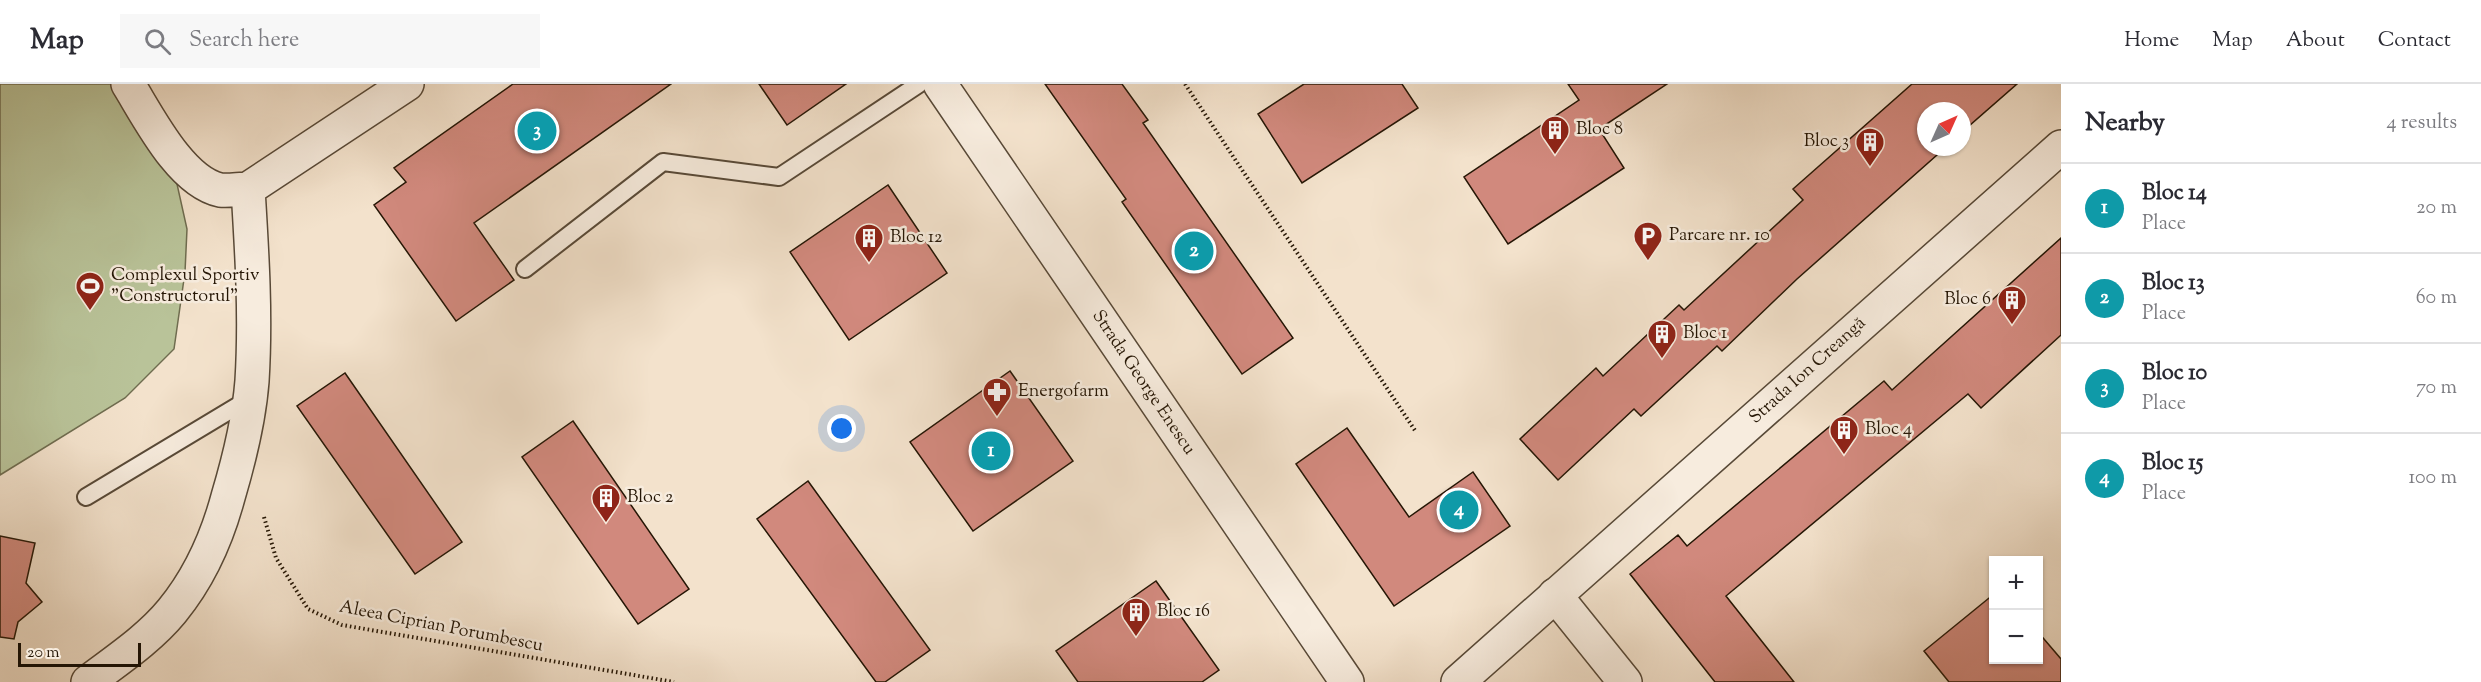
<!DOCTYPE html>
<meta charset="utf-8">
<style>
body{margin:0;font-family:"Sorts Mill Goudy",serif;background:#f7f7f7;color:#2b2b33}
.controls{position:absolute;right:18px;bottom:18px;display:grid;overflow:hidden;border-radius:0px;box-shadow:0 2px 4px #0004}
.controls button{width:54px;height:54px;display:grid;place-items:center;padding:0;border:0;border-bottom:2px solid #e1e1e2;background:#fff;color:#2b2b33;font:30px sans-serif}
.compass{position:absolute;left:1917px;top:18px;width:54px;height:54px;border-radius:50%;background:#fff;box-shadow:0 2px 4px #0004;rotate:45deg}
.scale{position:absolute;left:18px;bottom:15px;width:123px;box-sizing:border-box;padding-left:6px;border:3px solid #251605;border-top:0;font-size:16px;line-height:21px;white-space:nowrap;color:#251605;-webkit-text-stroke:4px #f7ecde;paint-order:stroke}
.you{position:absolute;left:842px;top:345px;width:21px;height:21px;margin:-15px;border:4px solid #fff;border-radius:50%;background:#1a73e8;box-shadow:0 0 0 9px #1a73e833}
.badge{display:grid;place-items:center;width:39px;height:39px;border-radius:50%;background:#8f2418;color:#fff;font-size:20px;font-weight:700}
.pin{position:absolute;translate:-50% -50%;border:3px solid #fff;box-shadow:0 2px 6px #0006}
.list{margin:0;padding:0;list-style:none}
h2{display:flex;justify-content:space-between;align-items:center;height:78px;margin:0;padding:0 24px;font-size:26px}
h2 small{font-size:20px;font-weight:400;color:#7c7c81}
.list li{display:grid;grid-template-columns:39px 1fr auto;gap:18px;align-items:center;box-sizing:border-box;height:90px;padding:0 24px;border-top:2px solid #e1e1e2}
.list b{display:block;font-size:22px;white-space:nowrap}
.list p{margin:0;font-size:20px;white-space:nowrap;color:#7c7c81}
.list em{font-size:20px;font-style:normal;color:#7c7c81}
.icon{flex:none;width:33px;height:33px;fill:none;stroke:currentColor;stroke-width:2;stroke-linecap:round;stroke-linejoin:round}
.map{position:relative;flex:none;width:2061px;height:598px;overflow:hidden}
header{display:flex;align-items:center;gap:36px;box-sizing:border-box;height:84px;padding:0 30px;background:#fff;border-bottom:2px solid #e1e1e2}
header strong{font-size:28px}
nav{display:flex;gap:33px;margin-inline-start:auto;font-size:21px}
.search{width:420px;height:54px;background:#f7f7f7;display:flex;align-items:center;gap:15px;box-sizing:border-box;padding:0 21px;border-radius:0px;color:#7c7c81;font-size:22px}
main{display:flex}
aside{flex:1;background:#fff}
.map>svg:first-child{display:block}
.green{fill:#b9c399;stroke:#6f6c4f;stroke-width:1.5}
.building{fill:#d1897d;stroke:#251605;stroke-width:1.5}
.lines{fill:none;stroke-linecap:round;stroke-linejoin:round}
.service-casing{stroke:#584937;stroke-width:20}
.minor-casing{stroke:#584937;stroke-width:36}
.tertiary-casing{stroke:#584937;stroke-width:36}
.path{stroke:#251605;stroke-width:4;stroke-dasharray:1.5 3;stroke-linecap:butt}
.service{stroke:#f7ecde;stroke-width:16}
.minor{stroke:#f7ecde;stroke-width:33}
.tertiary{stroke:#f7ecde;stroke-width:33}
.labels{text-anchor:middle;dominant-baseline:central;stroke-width:5;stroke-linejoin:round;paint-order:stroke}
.poi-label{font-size:18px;fill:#251605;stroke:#f7ecde;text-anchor:start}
.street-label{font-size:18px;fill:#251605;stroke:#f7ecde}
</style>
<header>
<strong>Map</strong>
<div class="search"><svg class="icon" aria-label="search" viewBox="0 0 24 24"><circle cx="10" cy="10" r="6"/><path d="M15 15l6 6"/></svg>Search here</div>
<nav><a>Home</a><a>Map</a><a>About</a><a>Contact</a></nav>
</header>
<main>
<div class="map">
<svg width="2061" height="598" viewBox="0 0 2061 598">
<rect width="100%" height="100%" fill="#f3e2cc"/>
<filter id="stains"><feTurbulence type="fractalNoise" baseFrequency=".00333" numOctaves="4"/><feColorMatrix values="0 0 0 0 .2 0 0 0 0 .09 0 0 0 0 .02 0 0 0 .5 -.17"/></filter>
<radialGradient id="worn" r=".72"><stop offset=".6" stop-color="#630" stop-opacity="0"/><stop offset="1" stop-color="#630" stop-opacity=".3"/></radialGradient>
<path class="green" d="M 0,0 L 117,0 L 177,100 L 187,145 L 185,188 L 174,265 L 125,314 L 0,391 Z"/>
<path class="building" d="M 513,0 L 671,0 L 474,139 L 514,196 L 456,237 L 374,121 L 406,98 L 394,84 Z
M 759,0 L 846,0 L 787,41 Z
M 1045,0 L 1122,0 L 1148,36 L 1143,39 L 1293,254 L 1242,290 L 1122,118 L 1126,115 Z
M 1304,0 L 1402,0 L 1418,24 L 1302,99 L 1258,30 Z
M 1568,0 L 1667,0 L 1599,45 L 1624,84 L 1508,160 L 1464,93 L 1579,16 Z
M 1912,0 L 2017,0 L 1962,48 L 1962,27 L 1926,27 L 1926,63 L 1946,63 L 1797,195 L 1722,267 L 1717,262 L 1641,332 L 1634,325 L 1558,396 L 1520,355 L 1596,284 L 1603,292 L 1679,221 L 1684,226 L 1803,116 L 1793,105 Z
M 888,101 L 947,189 L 849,256 L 790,168 Z
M 2061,154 L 2061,251 L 1981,324 L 1968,310 L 1726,512 L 1794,598 L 1715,598 L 1630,490 L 1678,451 L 1687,462 L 1884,297 L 1892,306 Z
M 1010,287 L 1073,377 L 973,447 L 910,358 Z
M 345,289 L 462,458 L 415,490 L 297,322 Z
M 573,337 L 689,505 L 638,540 L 522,373 Z
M 1347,344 L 1409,433 L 1473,388 L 1510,442 L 1394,522 L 1296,380 Z
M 808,397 L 930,566 L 885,598 L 876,598 L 757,435 Z
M 0,452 L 35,459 L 26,499 L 42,518 L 18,538 L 14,555 L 0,553 Z
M 1156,497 L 1219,586 L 1202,598 L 1078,598 L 1056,567 Z
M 1994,510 L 1994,576 L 2038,576 L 2038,548 L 2061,575 L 2061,598 L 1949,598 L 1924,567 Z"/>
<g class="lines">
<g class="service-casing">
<path id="service" d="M 525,185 L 663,78 L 779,93 L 919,0
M 86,413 L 249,315"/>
</g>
<g class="minor-casing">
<path id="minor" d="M 1555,511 L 1625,598"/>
</g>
<g class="tertiary-casing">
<path id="tertiary" d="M 128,0 C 148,32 180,97 220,106 C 229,107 239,105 248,105 L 407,0
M 940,0 L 1347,598
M 88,598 C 117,576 149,555 172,527 C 199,494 217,454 228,413 C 239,376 249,336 252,297 C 256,233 252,169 248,105
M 1458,598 L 2061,63"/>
</g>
<path class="path" d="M 1185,0 L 1416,348
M 264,433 L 276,474 L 308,525 L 342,541 L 674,598"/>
<use href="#service" class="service"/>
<use href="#minor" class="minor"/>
<use href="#tertiary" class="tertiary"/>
</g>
<defs>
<g id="building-pin" transform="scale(1.5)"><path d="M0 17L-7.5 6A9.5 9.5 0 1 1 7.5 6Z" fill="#8f2418" stroke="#f7ecde"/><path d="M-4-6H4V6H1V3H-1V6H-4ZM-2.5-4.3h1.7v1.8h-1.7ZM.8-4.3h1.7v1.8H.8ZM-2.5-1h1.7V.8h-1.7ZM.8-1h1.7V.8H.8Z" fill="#fff"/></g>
<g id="parking-pin" transform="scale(1.5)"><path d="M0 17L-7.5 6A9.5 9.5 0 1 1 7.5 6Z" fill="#8f2418" stroke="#f7ecde"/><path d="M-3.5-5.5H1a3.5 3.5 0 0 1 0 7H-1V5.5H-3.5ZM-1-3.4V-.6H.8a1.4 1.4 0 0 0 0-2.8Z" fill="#fff"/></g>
<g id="stadium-pin" transform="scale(1.5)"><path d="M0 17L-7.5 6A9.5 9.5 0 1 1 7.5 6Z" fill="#8f2418" stroke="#f7ecde"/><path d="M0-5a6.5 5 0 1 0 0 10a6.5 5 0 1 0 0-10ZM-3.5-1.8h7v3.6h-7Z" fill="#fff"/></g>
<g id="pharmacy-pin" transform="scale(1.5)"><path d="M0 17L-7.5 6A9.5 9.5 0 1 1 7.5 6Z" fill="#8f2418" stroke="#f7ecde"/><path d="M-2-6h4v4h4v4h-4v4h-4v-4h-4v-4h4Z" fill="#fff"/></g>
</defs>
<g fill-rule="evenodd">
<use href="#building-pin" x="1555" y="46"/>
<use href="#building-pin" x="1870" y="58"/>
<use href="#parking-pin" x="1648" y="152"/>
<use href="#building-pin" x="869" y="154"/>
<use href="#stadium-pin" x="90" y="202"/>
<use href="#building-pin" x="2012" y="216"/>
<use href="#building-pin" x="1662" y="250"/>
<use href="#pharmacy-pin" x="997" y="308"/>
<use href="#building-pin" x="1844" y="346"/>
<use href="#building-pin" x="606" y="414"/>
<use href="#building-pin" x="1136" y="528"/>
</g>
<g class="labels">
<g class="poi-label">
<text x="1576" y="46">Bloc 8</text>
<text x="1849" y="58" text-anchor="end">Bloc 3</text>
<text x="1669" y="152">Parcare nr. 10</text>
<text x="890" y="154">Bloc 12</text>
<text x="111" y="192">Complexul Sportiv<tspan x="111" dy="21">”Constructorul”</tspan></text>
<text x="1991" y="216" text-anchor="end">Bloc 6</text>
<text x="1683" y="250">Bloc 1</text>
<text x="1018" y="308">Energofarm</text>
<text x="1865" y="346">Bloc 4</text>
<text x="627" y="414">Bloc 2</text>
<text x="1157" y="528">Bloc 16</text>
</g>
<g class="street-label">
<text transform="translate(1808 287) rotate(-42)">Strada Ion Creangă</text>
<text transform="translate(1143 299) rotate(56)">Strada George Enescu</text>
<text transform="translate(441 543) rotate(11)">Aleea Ciprian Porumbescu</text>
</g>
</g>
<rect width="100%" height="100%" filter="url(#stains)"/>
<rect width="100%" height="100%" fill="url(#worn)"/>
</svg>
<div class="controls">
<button>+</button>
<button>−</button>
</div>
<svg class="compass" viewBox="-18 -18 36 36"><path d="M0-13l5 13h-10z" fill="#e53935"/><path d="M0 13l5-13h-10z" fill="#7c7c81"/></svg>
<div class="scale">20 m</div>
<div class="you"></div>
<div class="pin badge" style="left:991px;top:367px;background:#0f9aa8">1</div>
<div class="pin badge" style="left:1194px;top:167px;background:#0f9aa8">2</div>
<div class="pin badge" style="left:537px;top:47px;background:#0f9aa8">3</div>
<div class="pin badge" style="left:1459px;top:426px;background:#0f9aa8">4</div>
</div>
<aside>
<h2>Nearby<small>4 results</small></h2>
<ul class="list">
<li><span class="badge" style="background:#0f9aa8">1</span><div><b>Bloc 14</b><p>Place</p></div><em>20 m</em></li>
<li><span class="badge" style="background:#0f9aa8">2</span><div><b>Bloc 13</b><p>Place</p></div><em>60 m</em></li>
<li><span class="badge" style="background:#0f9aa8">3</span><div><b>Bloc 10</b><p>Place</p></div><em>70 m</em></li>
<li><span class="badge" style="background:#0f9aa8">4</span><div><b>Bloc 15</b><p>Place</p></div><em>100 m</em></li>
</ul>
</aside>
</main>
